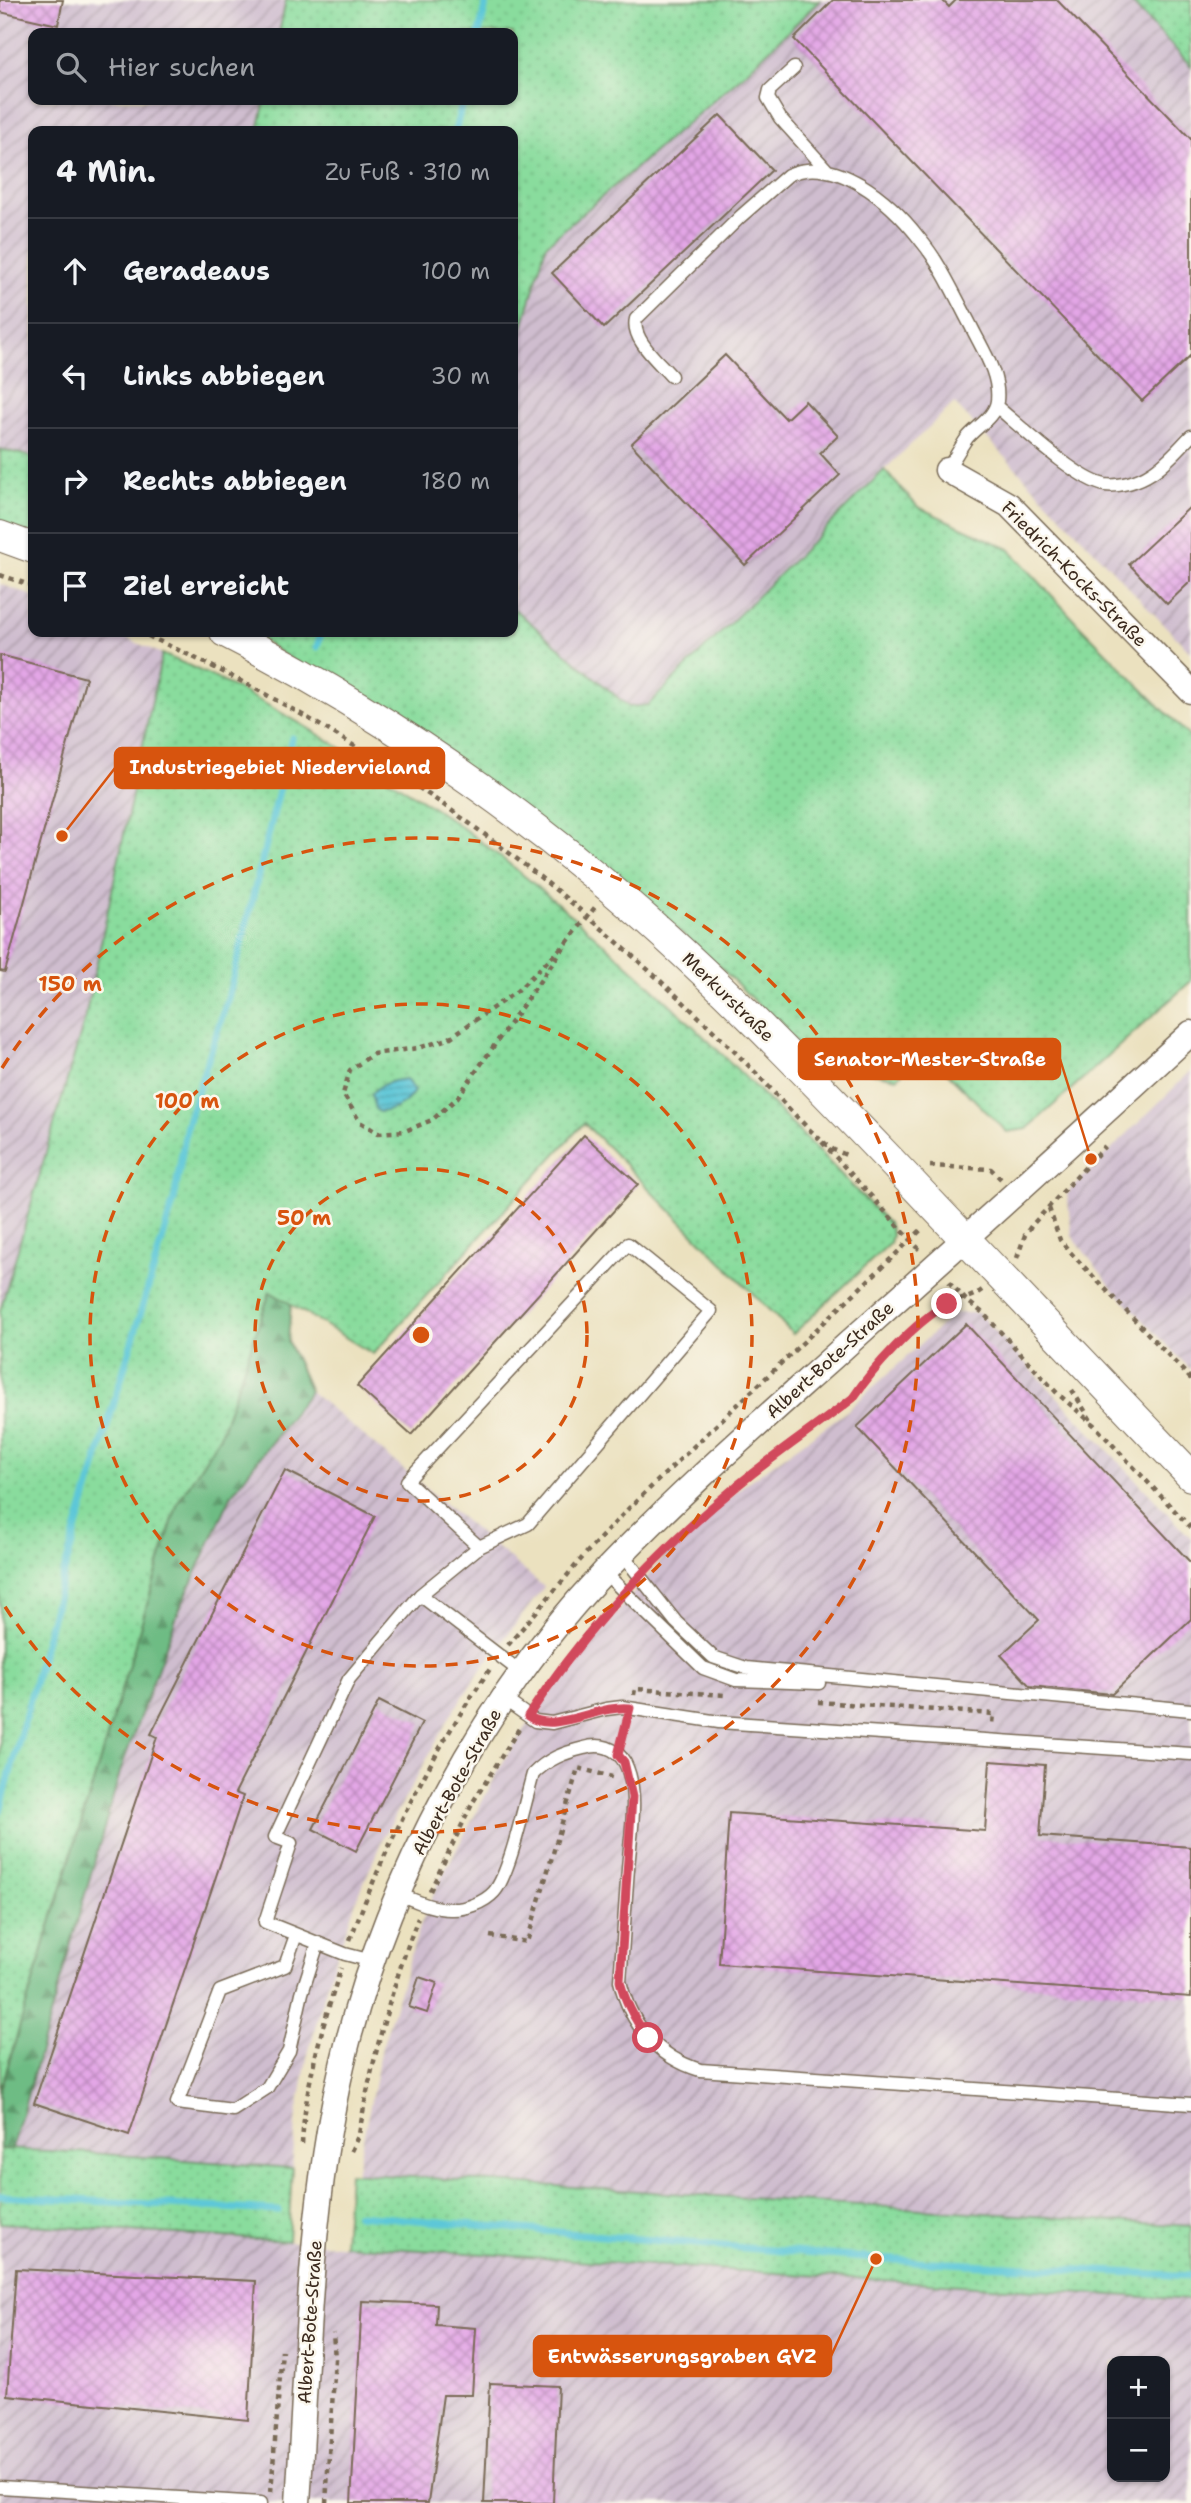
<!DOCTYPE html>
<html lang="de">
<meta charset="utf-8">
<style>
body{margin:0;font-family:"Shantell Sans",sans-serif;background:#20242c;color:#f1f3f6}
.controls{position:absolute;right:21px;bottom:21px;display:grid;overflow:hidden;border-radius:14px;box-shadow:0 2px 5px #0004}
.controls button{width:63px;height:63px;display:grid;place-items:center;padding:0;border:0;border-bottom:2px solid #363941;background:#171b24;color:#f1f3f6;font:35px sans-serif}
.stop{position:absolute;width:21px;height:21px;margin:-16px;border:5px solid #d1495b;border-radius:50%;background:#fff}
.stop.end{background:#d1495b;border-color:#fff;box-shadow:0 2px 7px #0008}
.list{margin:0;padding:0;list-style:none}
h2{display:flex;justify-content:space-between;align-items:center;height:91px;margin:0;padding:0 28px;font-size:30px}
h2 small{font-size:23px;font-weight:400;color:#9ea1a6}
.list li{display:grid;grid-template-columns:46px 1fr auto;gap:21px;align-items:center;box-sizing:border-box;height:105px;padding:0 28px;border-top:2px solid #363941}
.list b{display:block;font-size:26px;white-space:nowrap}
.list em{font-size:23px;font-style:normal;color:#9ea1a6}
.icon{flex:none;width:38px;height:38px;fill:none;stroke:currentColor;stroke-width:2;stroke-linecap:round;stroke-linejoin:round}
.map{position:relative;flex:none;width:1191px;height:2503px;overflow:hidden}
.search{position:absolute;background:#171b24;box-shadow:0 2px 5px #0004;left:28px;top:28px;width:490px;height:77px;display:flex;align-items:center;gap:18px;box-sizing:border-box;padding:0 24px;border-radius:14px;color:#9ea1a6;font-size:26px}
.panel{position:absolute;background:#171b24;box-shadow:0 2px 5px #0004;left:28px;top:126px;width:490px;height:511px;border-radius:14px}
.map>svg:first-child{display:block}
.industrial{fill:url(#industrial-furrows);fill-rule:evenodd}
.grass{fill:url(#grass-dots);stroke:#62835e;stroke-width:2}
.forest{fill:url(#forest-firs);stroke:#547351;stroke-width:2}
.water{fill:url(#water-rules);stroke:#4c787b;stroke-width:2}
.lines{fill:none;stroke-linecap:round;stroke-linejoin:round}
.stream{stroke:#5dc7d8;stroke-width:7}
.building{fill:url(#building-cross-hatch)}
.service-casing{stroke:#796a56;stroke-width:15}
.minor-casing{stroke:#796a56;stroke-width:27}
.tertiary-casing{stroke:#796a56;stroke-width:32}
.path{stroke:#796a56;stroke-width:4.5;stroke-dasharray:5 5;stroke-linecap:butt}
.service{stroke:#fff;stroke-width:12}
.minor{stroke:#fff;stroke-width:24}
.tertiary{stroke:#fff;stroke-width:30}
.route{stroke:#d1495b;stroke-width:9}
.ring{fill:none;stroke:#d7540e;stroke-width:3.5;stroke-dasharray:12 9}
.labels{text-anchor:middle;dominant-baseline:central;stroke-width:5;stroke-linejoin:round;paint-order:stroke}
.street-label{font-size:18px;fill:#3b2a1e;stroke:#fbf7ec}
.centre{fill:#d7540e;stroke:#fbf7ec;stroke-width:3.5}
.ring-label{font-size:21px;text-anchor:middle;font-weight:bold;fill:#d7540e;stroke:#fbf7ec;stroke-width:5;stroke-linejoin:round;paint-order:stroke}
.leader{fill:none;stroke:#d7540e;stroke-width:2.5}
.callout-dot{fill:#d7540e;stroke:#fbf7ec;stroke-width:2.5}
.callout{fill:#d7540e;stroke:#d7540e;stroke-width:2.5}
.callout-label{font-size:19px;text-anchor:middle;font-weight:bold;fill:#fff}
</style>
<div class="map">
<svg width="1191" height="2503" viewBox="0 0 1191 2503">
<defs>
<pattern id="industrial-furrows" width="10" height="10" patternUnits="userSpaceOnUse" patternTransform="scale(1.75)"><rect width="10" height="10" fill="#cfbdcf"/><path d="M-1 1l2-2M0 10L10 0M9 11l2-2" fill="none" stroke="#a99aa7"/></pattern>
<pattern id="grass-dots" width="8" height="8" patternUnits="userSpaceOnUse" patternTransform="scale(1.75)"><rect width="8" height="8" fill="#89dc9d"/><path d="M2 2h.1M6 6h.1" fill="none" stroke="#77bd87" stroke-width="1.8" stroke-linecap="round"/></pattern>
<pattern id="forest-firs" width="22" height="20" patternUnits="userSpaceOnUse" patternTransform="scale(1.75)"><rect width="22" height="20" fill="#6ebc84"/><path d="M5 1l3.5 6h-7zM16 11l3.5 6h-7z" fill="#5c996b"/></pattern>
<pattern id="water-rules" width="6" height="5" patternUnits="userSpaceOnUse" patternTransform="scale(1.75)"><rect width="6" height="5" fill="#5dc7d8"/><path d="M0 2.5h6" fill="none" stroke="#4ea2af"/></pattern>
<pattern id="building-cross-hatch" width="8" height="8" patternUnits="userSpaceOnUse" patternTransform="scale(1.75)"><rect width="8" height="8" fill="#e3a6e6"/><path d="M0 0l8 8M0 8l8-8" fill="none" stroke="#b987ba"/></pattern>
</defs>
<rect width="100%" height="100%" fill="#fbf7ec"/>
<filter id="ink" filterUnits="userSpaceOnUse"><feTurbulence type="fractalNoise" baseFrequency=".0143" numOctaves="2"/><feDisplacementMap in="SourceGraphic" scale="14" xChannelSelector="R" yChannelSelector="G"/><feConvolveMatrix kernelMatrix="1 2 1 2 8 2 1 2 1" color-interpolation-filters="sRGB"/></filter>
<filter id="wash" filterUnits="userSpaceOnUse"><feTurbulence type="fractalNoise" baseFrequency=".00686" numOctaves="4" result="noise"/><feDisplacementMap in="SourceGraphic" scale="28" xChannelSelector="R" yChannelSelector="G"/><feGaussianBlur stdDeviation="1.57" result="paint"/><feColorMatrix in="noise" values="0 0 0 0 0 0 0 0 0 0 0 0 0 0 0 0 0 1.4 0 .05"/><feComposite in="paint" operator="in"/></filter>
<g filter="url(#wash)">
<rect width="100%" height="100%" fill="#ebe1bf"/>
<path class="industrial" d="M 0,0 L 286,0 L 279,33 L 33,33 L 33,100 L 265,100 L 258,131 L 33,131 L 33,457 L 0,449 Z
M 820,0 L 1129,0 L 1191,66 L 1191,653 L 954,403 L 884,470 L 648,705 L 629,707 L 513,608 L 513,362 L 546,245 L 742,76 Z
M 0,584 L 33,596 L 33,632 L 113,632 L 162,654 L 85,1018 L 0,1311 Z
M 1191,1071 L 1191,1370 L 1113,1289 L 1072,1236 L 1067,1193 Z
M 955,1313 L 978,1313 L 1191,1538 L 1191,2226 L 356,2173 L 382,2047 L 420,1926 L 439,1882 L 506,1757 L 561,1676 L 671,1550 L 745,1484 L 847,1411 Z
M 310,1391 L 544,1587 L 487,1661 L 452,1713 L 383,1838 L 356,1901 L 327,1984 L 307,2058 L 297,2114 L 292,2168 L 77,2152 L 12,2149 L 121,1769 L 179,1609 L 232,1494 Z
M 0,2223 L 1191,2300 L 1191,2503 L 0,2503 ZM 1112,2361 L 1165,2361 L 1165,2477 L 1112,2477 Z"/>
<path class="grass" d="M 286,0 L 820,0 L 742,76 L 546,245 L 513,362 L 513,131 L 258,131 L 265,100 L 513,100 L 513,33 L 279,33 Z
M 1129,0 L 1191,0 L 1191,66 Z
M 0,449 L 33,457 L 33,536 L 0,523 Z
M 884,470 L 918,507 L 1009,549 L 1080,626 L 1191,738 L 1191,981 L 1027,1129 L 1007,1132 L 925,1051 L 897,1078 L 841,1067 L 828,1074 L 716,963 L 621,881 L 250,632 L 513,632 L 513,608 L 629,707 L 648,705 Z
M 162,654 C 242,687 317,731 389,779 C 418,798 448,816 476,838 C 626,952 758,1088 888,1223 L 892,1235 L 890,1243 L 793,1334 L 584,1123 L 373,1354 L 270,1292 L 220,1436 L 178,1503 L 0,2092 L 0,1311 L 85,1018 Z
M 0,2149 L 77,2152 L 292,2168 L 288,2241 L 0,2223 Z
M 349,2173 L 1191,2226 L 1191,2300 L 344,2245 Z"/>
<path class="forest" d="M 270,1292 L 291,1304 L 288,1342 L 310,1391 L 232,1494 L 179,1610 L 121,1769 L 12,2149 L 0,2149 L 0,2092 L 178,1502 L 220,1436 Z"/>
<path class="water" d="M 406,1079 L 414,1091 C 406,1105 395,1110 379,1112 L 375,1109 L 371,1094 C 380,1084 393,1080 406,1079 Z"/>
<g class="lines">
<path class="stream" d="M 479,33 L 487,0
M 455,131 L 463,100
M 317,647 L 321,632
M 0,1811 L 66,1565 L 174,1200 L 187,1124 L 228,998 L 292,738
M 0,2196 L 278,2211
M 357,2215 L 876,2259 L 1191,2276"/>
</g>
<g id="blocks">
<path class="building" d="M 0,0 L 63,0 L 58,25 L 0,12 Z
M 833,0 L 942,0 L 949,7 L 956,0 L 1057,0 L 1191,139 L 1191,355 L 1142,401 L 794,39 Z
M 720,115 L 772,170 L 604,328 L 552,273 Z
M 725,355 L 786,419 L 805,401 L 838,436 L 820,453 L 840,475 L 745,565 L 631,444 Z
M 1191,506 L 1191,581 L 1167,604 L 1129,564 Z
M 0,655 L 86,678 L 5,972 L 0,971 Z
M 584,1135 L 638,1184 L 411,1435 L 357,1386 Z
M 966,1324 L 1191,1563 L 1191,1619 L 1112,1694 L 1030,1686 L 1001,1655 L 1039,1620 L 857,1427 Z
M 285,1470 L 375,1516 L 235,1793 L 243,1796 L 129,2135 L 34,2103 L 157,1737 L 151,1734 Z
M 379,1701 L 422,1723 L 356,1851 L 313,1829 Z
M 990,1761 L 1045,1765 L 1040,1836 L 1191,1847 L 1191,1997 L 719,1964 L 729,1813 L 985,1831 Z
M 419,1977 L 437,1983 L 427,2013 L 409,2007 Z
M 16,2269 L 256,2281 L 248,2420 L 7,2395 Z
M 362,2301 L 437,2304 L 436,2325 L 476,2328 L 472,2395 L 443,2395 L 428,2503 L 351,2503 Z
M 490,2383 L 558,2386 L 553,2503 L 484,2503 Z"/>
</g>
</g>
<g filter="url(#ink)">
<use href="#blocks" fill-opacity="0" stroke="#796a56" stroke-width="2"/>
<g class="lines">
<g class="service-casing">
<path id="service" d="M 794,68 L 770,90 L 768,98 L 780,118 L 827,170
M 671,376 C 658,361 631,339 636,319 L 740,217 L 788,175 C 836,153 891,202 919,238 C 941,264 955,296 971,326 C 982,349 1000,374 997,401 C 995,417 977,426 967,438 C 960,448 954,459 947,470
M 996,406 C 1020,426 1077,480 1105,485 C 1120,487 1139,481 1151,473 C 1166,464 1179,448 1191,436
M 622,1554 L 676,1622 L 713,1657 L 746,1668 L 1191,1710
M 604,1572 L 703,1668 L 736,1680 L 819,1683
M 420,1595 L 479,1547 L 528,1524 L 711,1311 L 628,1244 L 407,1481 L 479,1547
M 504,1699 L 535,1721 L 552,1723 L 606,1709 L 622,1707 L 719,1722 L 1191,1754
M 398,1894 C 415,1900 431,1909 450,1909 C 464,1910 484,1903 494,1892 C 510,1874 525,1801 533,1774 C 548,1759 563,1753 584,1748 C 600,1743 616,1747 625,1763 C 640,1793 630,1837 628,1869 C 625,1906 623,1944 620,1981 C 630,2024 657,2057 700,2070 L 1191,2104
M 296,1935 L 285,1966 L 220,1991 L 177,2103 L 233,2110 L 267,2088 L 289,2051 L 302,1993 L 318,1943
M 372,1961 L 345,1954 L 265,1922 L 291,1843 L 275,1837 L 349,1679 L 420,1595 L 522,1673
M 0,2487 L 261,2503"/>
</g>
<g class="minor-casing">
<path id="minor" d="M 947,470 L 1009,505 L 1191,691
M 298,2503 C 308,2350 309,2194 347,2045 C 390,1876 484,1698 604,1572 C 685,1487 775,1410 862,1331 C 972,1233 1082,1133 1191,1033"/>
</g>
<g class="tertiary-casing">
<path id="tertiary" d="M 0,536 L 33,548
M 225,632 C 356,699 479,780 593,874 C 698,960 793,1059 887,1157 C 988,1263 1090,1370 1191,1476"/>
</g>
<path class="path" d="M 0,575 L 33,586
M 139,632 C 320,712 490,826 636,959 C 677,995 716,1033 755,1072 C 776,1094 810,1134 834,1150 C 839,1152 844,1154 849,1156
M 569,940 L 517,991 L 448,1039 L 418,1048 L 373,1054 L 350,1070 L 343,1094 L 360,1122 L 378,1133 L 405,1131 L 432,1120 L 457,1098 L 569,940 L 596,906
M 822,1142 L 920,1250
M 930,1166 L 991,1169 L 1001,1179
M 1049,1208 L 1060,1240 L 1070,1252 L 1191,1379
M 1017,1258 L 1025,1235 L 1031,1226 L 1105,1146
M 949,1282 L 966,1300 L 983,1313 L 1057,1393 L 1094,1425 L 1191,1528
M 1072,1390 L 1094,1425
M 651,1566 L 682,1535 L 737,1486 L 853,1398 C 872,1370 913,1325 942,1306 C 954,1299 967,1301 982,1290
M 508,1645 L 588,1551 L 629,1508 L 921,1230
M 634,1695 L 635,1689 L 725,1695
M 537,1702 L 588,1632 L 616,1603
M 818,1702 L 994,1714 L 993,1724
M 430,1891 L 473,1802 L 520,1727
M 490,1936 L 527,1942 L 578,1768 L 612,1777
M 350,1940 C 386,1844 432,1752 490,1669
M 302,2144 C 305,2084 323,2024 341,1968
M 351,2151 L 359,2134 C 372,2060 391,1989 418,1918
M 271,2492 L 282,2350
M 326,2503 L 335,2359 L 333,2333"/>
<use href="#service" class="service"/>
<use href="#minor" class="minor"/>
<use href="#tertiary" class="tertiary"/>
</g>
</g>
<g class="lines" filter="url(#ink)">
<path class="route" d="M 648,2038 C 635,2020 625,2003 620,1981 L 632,1797 L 624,1762 L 618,1755 L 630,1708 C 598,1704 555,1735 528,1716 C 585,1629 658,1551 738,1485 C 775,1454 815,1428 853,1398 C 873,1368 915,1322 947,1304"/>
</g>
<g class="ring">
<circle cx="421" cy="1335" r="166"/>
<circle cx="421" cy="1335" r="331"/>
<path d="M2 1068A497 497 0 1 1 2 1602"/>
</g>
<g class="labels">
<g class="street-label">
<text transform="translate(1074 574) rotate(45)">Friedrich-Kocks-Straße</text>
<text transform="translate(728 997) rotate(44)">Merkurstraße</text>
<text transform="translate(830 1360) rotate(-42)">Albert-Bote-Straße</text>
<text transform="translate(457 1782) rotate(-61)">Albert-Bote-Straße</text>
<text transform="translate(310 2322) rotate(-86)">Albert-Bote-Straße</text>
</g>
</g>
<circle cx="421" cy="1335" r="10" class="centre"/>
<g class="ring-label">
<text x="70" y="991">150 m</text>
<text x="187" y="1108">100 m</text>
<text x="304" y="1225">50 m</text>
</g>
<path class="leader" d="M62 836L115 768M1091 1159L1060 1059M876 2259L831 2356"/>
<g class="callout-dot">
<circle cx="62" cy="836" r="7"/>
<circle cx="1091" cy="1159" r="7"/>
<circle cx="876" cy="2259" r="7"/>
</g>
<g class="callout">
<rect x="115" y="748" width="329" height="40" rx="7"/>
<rect x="799" y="1039" width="261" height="40" rx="7"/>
<rect x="534" y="2336" width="297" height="40" rx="7"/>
</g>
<g class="callout-label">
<text x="280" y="774">Industriegebiet Niedervieland</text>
<text x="930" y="1066">Senator-Mester-Straße</text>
<text x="682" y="2363">Entwässerungsgraben GVZ</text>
</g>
</svg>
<div class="controls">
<button>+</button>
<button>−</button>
</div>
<div class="stop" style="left:648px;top:2038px"></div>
<div class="stop end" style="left:947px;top:1304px"></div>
<div class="search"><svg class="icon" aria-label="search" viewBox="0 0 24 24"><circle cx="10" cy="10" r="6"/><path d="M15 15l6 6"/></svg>Hier suchen</div>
<section class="panel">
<h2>4 Min.<small>Zu Fuß · 310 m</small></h2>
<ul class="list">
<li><svg class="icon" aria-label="ahead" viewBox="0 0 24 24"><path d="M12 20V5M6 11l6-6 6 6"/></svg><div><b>Geradeaus</b></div><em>100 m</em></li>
<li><svg class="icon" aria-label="left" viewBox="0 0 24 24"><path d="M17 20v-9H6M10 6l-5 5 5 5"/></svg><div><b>Links abbiegen</b></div><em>30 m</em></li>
<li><svg class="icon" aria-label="right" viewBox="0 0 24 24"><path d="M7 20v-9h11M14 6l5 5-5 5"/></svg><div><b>Rechts abbiegen</b></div><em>180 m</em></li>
<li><svg class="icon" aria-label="arrive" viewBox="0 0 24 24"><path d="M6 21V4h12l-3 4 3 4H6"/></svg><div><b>Ziel erreicht</b></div></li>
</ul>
</section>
</div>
